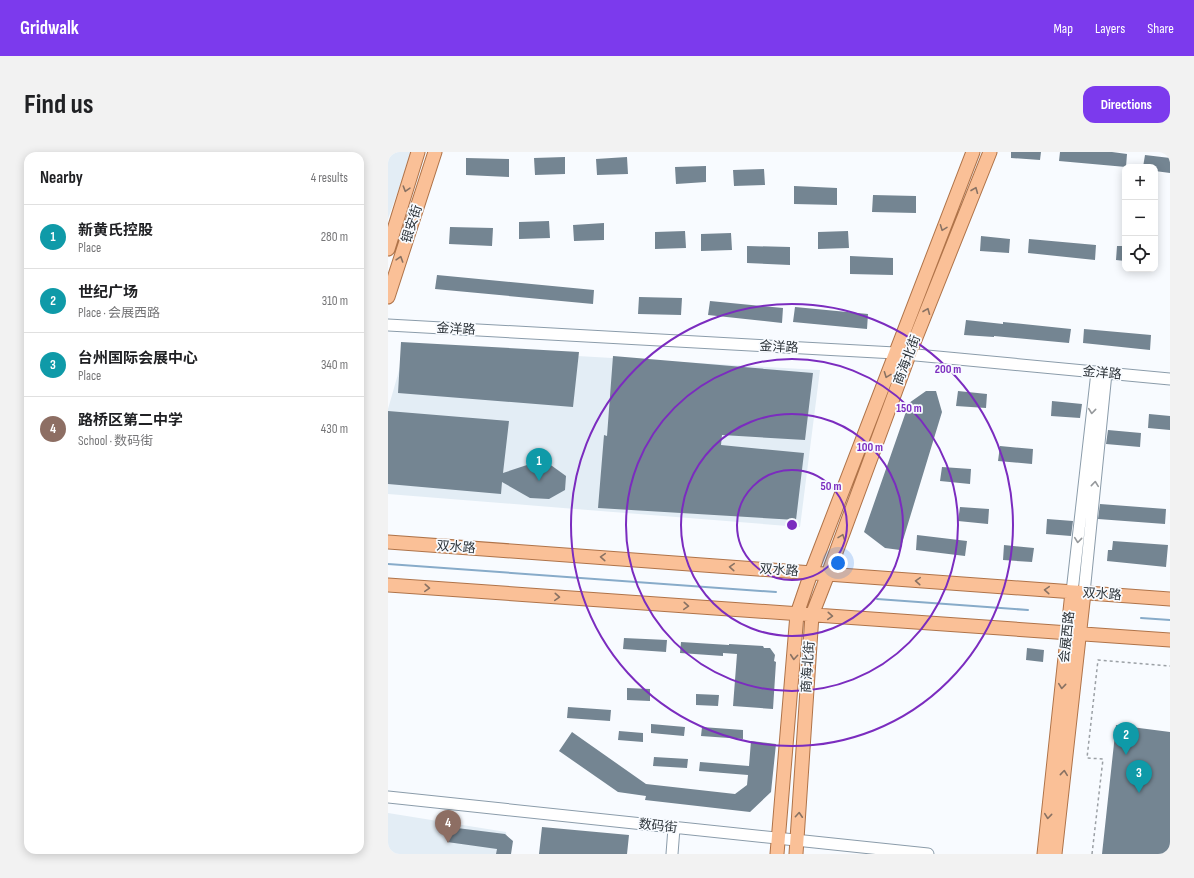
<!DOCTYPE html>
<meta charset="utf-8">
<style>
body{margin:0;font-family:"Sofia Sans Condensed","Noto Sans SC",sans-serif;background:#f2f2f2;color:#202124}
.controls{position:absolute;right:12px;top:12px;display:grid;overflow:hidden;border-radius:8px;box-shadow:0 2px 10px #0003}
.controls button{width:36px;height:36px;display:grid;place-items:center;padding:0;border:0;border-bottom:1px solid #e0e0e0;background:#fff;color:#202124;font:20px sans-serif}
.you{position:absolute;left:450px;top:411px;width:14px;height:14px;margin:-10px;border:3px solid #fff;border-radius:50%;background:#1a73e8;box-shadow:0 0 0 6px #1a73e833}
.badge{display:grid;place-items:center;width:26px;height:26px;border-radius:50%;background:#7c3aed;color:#fff;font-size:13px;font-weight:700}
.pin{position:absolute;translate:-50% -33px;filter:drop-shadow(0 1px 2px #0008)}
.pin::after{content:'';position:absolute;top:21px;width:14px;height:12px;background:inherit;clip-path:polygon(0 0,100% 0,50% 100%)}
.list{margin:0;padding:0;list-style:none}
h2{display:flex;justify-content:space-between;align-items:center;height:52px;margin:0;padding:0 16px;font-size:17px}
h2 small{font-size:13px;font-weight:400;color:#757577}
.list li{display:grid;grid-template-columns:26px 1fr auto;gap:12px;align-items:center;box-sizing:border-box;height:64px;padding:0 16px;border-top:1px solid #e0e0e0}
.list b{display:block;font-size:15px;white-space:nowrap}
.list p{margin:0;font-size:13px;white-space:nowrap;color:#757577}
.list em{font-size:13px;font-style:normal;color:#757577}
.icon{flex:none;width:22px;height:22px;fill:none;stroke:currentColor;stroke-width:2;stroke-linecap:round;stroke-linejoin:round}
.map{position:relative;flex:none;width:782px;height:702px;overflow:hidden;border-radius:12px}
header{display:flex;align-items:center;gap:24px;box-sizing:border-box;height:56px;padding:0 20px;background:#7c3aed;color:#fff}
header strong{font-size:19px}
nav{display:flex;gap:22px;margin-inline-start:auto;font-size:14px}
.intro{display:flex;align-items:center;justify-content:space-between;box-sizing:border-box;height:96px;padding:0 24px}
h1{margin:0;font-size:28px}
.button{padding:10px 18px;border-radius:12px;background:#7c3aed;color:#fff;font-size:14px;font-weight:700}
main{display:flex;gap:24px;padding:0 24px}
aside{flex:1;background:#fff;border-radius:12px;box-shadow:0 2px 10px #0003}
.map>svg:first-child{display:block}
.built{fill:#e3edf5}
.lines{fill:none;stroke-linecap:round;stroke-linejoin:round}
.stream{stroke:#87abc9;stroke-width:2}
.building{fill:#748592}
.minor-casing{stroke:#8b9caa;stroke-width:13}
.major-casing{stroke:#af7349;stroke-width:15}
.path{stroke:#9ba0a5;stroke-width:1.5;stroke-dasharray:3 3;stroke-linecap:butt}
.minor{stroke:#fff;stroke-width:11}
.major{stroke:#fac097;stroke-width:13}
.oneway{stroke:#897263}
.oneway2{stroke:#96999c}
.ring{fill:none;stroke:#7b2cbf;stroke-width:2}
.labels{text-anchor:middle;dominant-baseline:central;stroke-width:3.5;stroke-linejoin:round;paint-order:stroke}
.street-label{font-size:13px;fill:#2c3339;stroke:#f8fbff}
.centre{fill:#7b2cbf;stroke:#f8fbff;stroke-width:2}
.ring-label{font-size:12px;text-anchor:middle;font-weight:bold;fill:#7b2cbf;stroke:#f8fbff;stroke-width:3.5;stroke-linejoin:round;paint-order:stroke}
</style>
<header>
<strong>Gridwalk</strong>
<nav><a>Map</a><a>Layers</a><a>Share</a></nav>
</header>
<div class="intro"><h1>Find us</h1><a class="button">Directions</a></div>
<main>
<aside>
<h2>Nearby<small>4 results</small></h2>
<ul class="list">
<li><span class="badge" style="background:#0f9aa8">1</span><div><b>新黄氏控股</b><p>Place</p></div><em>280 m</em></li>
<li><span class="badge" style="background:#0f9aa8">2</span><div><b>世纪广场</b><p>Place · 会展西路</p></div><em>310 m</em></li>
<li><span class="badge" style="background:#0f9aa8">3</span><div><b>台州国际会展中心</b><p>Place</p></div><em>340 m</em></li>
<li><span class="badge" style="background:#8d6e63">4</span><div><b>路桥区第二中学</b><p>School · 数码街</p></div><em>430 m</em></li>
</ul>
</aside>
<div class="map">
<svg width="782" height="702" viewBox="0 0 782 702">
<rect width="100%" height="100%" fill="#f8fbff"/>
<path class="built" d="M 0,0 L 24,0 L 0,67 Z
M 18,194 L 432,218 L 412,375 L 0,342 L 0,257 Z
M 0,661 L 118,680 L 121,702 L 0,702 Z"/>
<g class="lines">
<path class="stream" d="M 0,412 L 388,440
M 489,447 L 640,458
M 753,466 L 782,468"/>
</g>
<path class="building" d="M 623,0 L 653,0 L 652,8 L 623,6 Z
M 672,0 L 724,0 L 739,2 L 738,15 L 671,9 Z
M 757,3 L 782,6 L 782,21 L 767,19 L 767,15 L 755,15 Z
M 177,5 L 177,22 L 147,23 L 146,6 Z
M 239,5 L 240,22 L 209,23 L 208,7 Z
M 78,6 L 121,7 L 121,25 L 78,23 Z
M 318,14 L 318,30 L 288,32 L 287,15 Z
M 376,17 L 377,33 L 346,34 L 345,18 Z
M 406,34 L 449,36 L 449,53 L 406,52 Z
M 485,43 L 528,44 L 528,61 L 484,60 Z
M 161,69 L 162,86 L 131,87 L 131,70 Z
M 216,71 L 216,88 L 186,89 L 185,73 Z
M 62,75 L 105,76 L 104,94 L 61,92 Z
M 297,79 L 298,96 L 267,97 L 267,80 Z
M 460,79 L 461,96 L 430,97 L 430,80 Z
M 343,81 L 344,98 L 313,99 L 313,82 Z
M 593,84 L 622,87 L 621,101 L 592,99 Z
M 641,87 L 708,93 L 707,108 L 640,101 Z
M 359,94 L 402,95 L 402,113 L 359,111 Z
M 729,94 L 737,94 L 737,109 L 728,108 Z
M 462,104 L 505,106 L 505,123 L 462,122 Z
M 49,123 L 206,138 L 205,152 L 47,137 Z
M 251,145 L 294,146 L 293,163 L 250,162 Z
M 322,149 L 395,156 L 394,171 L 320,163 Z
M 407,155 L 480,162 L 479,177 L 405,170 Z
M 578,168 L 615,172 L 615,170 L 683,177 L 681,191 L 606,184 L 606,185 L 576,183 Z
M 696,177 L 763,183 L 762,198 L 695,191 Z
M 13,190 L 191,200 L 185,255 L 10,241 Z
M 225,204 L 425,221 L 417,288 L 334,283 L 333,293 L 416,301 L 408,368 L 210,356 L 216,283 L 219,284 Z
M 538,239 L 548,239 L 554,260 L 512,398 L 497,396 L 476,380 L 521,251 Z
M 570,239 L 599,242 L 598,256 L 568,254 Z
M 664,249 L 694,252 L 692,266 L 663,264 Z
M 0,259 L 121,269 L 115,321 L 145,311 L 160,311 L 178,324 L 177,338 L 161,347 L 142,346 L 114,330 L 113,342 L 0,332 Z
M 761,262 L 782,264 L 782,278 L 760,276 Z
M 720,278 L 753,281 L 752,295 L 718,292 Z
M 612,294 L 645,297 L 644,312 L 610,309 Z
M 554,315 L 583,317 L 582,332 L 552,329 Z
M 712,352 L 778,357 L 777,372 L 710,367 Z
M 572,355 L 601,357 L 600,372 L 570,369 Z
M 659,367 L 685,369 L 683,384 L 658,382 Z
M 529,383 L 579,389 L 577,404 L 528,398 Z
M 725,389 L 780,393 L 778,415 L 719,409 L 720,398 L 724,398 Z
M 616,393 L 646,396 L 644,410 L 615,408 Z
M 236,486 L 279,488 L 278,500 L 235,497 Z
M 293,490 L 341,493 L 341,492 L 375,494 L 376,496 L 382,496 L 387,503 L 386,509 L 388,510 L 385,557 L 345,554 L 349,502 L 335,501 L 335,504 L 292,501 Z
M 639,496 L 656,498 L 655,510 L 638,508 Z
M 239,536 L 262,537 L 262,549 L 239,548 Z
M 308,542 L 331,543 L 330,554 L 308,553 Z
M 180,555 L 223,558 L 222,569 L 179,566 Z
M 263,572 L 297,575 L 296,584 L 263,581 Z
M 728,573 L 782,580 L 782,702 L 714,702 Z
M 314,575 L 355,578 L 355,587 L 313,584 Z
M 231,579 L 255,581 L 255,590 L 230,588 Z
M 184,580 L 258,632 L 347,642 L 359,633 L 360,623 L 311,619 L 312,610 L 361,614 L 363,589 L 388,592 L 383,640 L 362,660 L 257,648 L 258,644 L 230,640 L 171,599 Z
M 266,605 L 300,607 L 299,616 L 265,614 Z
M 61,675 L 117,682 L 125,689 L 123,702 L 108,702 L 109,697 L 59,690 Z
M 154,675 L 241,683 L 239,702 L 151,702 Z"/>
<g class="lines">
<g class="minor-casing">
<path id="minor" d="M 0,173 L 507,201 L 782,227
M 684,440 L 709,220
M 696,441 L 718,221
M 0,645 L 540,702
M 284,702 L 286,676"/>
</g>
<g class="major-casing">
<path id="major" d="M 0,97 L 30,0
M 0,145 L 47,0
M 0,390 L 782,447
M 0,433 L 782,488
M 389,702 L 409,462 L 423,421 L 585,0
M 408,702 L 424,463 L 440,422 L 521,203 L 602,0
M 656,702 L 684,440
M 667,702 L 696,441"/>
</g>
<path class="path" d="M 704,702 L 715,607 L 699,606 L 710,508 L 782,514"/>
<use href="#minor" class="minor"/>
<use href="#major" class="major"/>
</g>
<defs><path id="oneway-chevron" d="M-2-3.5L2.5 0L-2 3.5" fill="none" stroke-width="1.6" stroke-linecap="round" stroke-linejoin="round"/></defs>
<g class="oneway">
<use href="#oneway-chevron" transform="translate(18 37) rotate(107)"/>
<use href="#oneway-chevron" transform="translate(587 38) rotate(-68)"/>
<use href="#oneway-chevron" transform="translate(555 76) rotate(111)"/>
<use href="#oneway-chevron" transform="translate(12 107) rotate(-72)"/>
<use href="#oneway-chevron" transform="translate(539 159) rotate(-68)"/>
<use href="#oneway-chevron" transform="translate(499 223) rotate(111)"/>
<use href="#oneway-chevron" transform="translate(454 385) rotate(-70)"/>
<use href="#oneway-chevron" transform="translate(215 405) rotate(-176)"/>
<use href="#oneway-chevron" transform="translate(344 415) rotate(-176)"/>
<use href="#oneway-chevron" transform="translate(530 429) rotate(-176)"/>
<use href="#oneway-chevron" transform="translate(39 436) rotate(4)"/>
<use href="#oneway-chevron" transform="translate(659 438) rotate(-176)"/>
<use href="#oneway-chevron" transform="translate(169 445) rotate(4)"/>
<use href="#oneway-chevron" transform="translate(298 454) rotate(4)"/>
<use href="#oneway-chevron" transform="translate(442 464) rotate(4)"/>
<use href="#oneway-chevron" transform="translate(406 505) rotate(95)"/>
<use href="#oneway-chevron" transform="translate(674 534) rotate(96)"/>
<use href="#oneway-chevron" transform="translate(676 621) rotate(-84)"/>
<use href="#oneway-chevron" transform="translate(411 663) rotate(-86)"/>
<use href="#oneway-chevron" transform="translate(660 664) rotate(96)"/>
</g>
<g class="oneway2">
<use href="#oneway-chevron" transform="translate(704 259) rotate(96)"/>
<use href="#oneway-chevron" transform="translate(707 332) rotate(-84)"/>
<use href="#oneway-chevron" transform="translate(690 388) rotate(96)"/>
</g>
<g class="ring">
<circle cx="404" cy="373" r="55"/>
<circle cx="404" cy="373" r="111"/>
<circle cx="404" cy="373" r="166"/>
<circle cx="404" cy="373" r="221"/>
</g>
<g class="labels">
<g class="street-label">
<text transform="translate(24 72) rotate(-72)">银安街</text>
<text transform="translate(68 177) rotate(3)">金洋路</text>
<text transform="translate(391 195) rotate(3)">金洋路</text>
<text transform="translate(519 208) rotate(-69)">商海北街</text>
<text transform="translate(714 221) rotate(5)">金洋路</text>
<text transform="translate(68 395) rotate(4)">双水路</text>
<text transform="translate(391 418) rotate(4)">双水路</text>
<text transform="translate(714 442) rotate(4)">双水路</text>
<text transform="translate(679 485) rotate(-84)">会展西路</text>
<text transform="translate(420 515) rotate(-86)">商海北街</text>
<text transform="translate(270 674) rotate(6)">数码街</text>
</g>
</g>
<circle cx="404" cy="373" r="6" class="centre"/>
<g class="ring-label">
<text x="560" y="221">200 m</text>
<text x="521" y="260">150 m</text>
<text x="482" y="299">100 m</text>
<text x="443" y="338">50 m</text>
</g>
</svg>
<div class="controls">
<button>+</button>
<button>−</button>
<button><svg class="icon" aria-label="locate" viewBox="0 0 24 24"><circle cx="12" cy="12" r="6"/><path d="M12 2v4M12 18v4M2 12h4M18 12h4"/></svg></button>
</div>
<div class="you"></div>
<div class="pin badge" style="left:151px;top:329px;background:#0f9aa8">1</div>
<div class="pin badge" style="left:738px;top:603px;background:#0f9aa8">2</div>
<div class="pin badge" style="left:751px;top:641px;background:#0f9aa8">3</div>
<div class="pin badge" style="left:60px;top:691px;background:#8d6e63">4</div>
</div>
</main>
